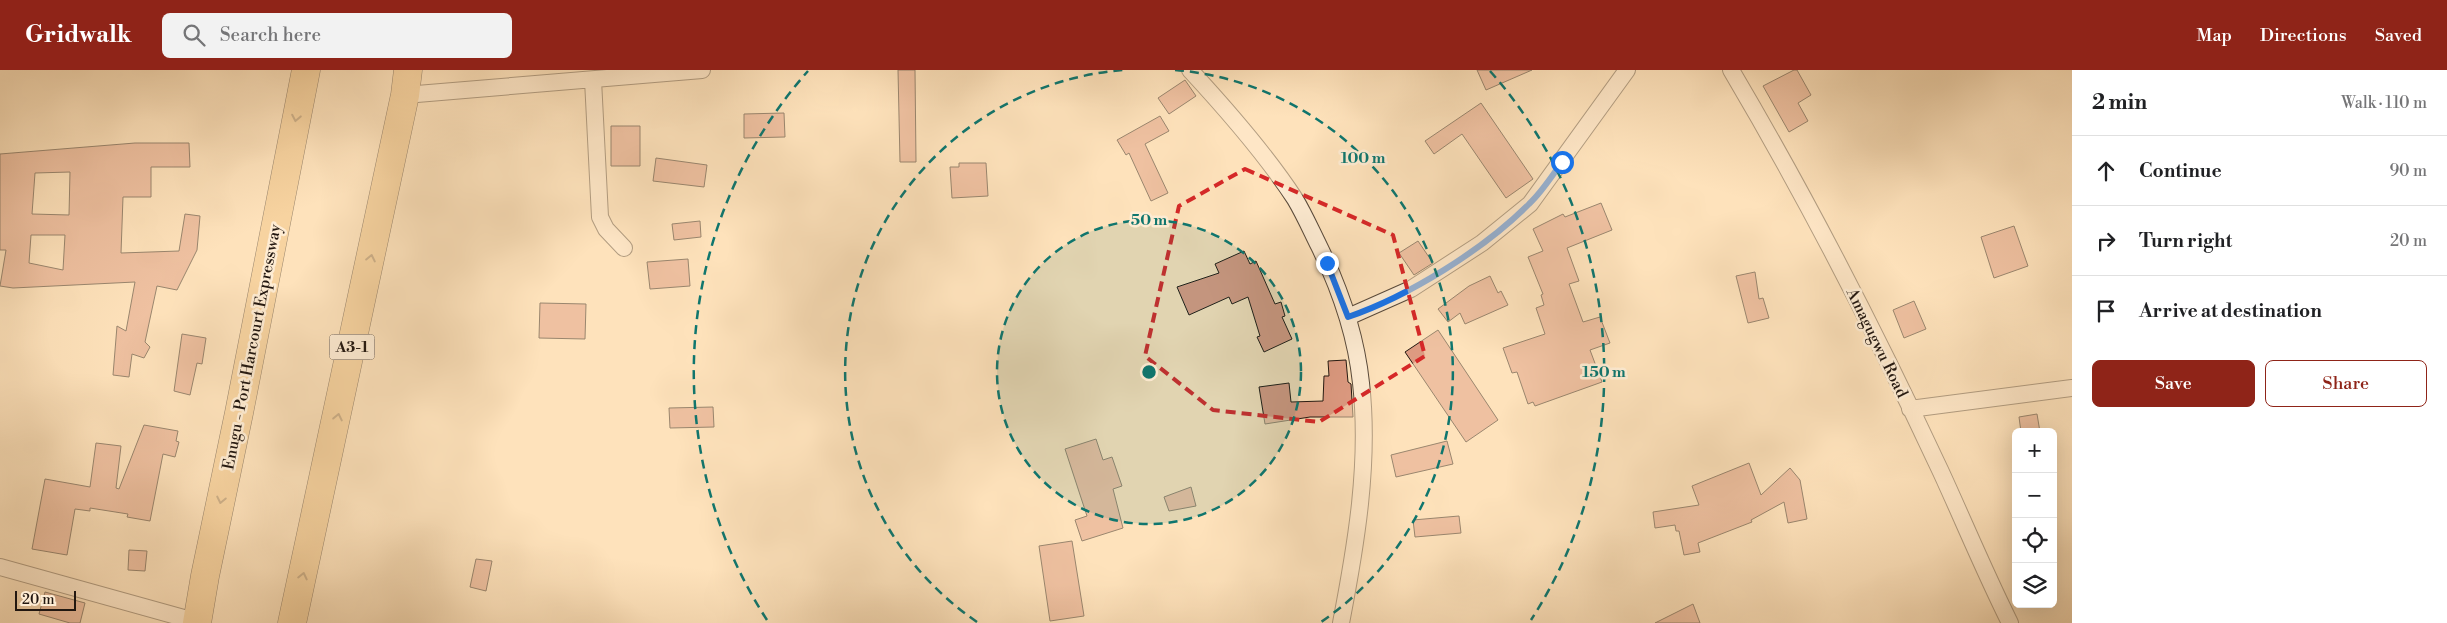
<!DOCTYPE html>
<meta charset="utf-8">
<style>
body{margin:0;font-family:"Libre Bodoni",serif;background:#f2f2f2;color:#202124}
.controls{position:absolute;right:15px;bottom:15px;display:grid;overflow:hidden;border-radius:8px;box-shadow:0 5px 20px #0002}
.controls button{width:45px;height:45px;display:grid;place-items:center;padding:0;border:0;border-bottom:1px solid #e0e0e0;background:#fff;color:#202124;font:25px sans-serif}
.scale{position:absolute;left:15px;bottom:12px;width:61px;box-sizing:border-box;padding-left:5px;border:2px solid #221710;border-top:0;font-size:14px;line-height:18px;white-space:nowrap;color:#221710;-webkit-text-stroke:4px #feecd3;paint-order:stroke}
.stop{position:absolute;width:15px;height:15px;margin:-11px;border:4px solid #1a73e8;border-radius:50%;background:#fff}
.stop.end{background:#1a73e8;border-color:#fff;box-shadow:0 1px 5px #0008}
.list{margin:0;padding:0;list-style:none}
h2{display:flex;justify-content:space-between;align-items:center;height:65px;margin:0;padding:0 20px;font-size:21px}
h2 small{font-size:16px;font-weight:400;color:#757577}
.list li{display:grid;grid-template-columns:32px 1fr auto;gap:15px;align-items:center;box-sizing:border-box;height:70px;padding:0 20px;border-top:1px solid #e0e0e0}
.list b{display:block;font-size:19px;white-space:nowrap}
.list em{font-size:16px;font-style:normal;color:#757577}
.actions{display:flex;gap:10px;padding:15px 20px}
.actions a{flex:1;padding:11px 0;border:1px solid #8f2418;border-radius:8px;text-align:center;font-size:18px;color:#8f2418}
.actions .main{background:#8f2418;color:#fff}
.icon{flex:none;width:28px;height:28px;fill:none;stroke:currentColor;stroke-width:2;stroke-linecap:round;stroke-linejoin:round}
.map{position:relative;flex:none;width:2072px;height:553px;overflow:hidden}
header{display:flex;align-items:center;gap:30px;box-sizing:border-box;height:70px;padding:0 25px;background:#8f2418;color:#fff}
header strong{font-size:24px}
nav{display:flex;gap:28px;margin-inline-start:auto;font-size:18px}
.search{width:350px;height:45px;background:#f2f2f2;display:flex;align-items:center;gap:12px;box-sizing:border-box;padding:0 18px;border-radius:8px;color:#757577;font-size:19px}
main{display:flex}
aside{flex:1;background:#fff}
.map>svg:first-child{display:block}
.building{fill:#dd9a81;stroke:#221710;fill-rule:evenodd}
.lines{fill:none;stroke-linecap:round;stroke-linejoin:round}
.street-casing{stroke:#594a3b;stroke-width:18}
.highway-casing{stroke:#221710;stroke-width:29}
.street{stroke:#feecd3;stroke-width:16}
.highway{stroke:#efc17e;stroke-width:28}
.oneway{stroke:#93744c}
.route{stroke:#1a73e8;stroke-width:6}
.marked{fill:none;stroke:#d62828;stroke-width:4;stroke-dasharray:10 6;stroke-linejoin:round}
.ring{fill:none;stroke:#0f766e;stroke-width:2.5;stroke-dasharray:9 6}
.labels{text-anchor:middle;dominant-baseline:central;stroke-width:5;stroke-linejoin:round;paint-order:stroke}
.shield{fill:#feecd3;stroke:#64574a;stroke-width:1}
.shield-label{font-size:15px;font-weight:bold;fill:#221710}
.street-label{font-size:16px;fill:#221710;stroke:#feecd3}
.centre{fill:#0f766e;stroke:#feecd3;stroke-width:2.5}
.ring-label{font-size:15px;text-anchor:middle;font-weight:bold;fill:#0f766e;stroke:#feecd3;stroke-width:5;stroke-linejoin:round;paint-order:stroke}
</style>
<header>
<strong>Gridwalk</strong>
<div class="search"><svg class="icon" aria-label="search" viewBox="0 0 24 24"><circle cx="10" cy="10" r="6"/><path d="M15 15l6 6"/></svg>Search here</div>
<nav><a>Map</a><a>Directions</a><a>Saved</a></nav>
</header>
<main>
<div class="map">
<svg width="2072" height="553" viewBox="0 0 2072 553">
<rect width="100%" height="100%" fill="#fee2bb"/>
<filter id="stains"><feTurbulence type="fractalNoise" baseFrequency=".004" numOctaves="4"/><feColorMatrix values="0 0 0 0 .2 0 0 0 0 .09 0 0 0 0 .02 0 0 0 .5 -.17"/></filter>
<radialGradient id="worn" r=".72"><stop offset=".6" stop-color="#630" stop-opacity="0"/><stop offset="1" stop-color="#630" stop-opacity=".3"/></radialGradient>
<path class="building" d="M 898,0 L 915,0 L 916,92 L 900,92 Z
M 1477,0 L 1532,0 L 1486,20 Z
M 1794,0 L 1797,0 L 1811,25 L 1798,33 L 1808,51 L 1789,62 L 1763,16 Z
M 1185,10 L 1196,26 L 1169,44 L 1158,28 Z
M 1481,33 L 1533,109 L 1506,128 L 1462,64 L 1434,84 L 1425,71 Z
M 784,43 L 785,67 L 744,68 L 744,44 Z
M 1160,46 L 1169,61 L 1145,74 L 1168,123 L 1151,131 L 1129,83 L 1126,85 L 1117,70 Z
M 611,56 L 640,56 L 640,96 L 611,96 Z
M 135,73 L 189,73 L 190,97 L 151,97 L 151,127 L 123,127 L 121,183 L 179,181 L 185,144 L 200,146 L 197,180 L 177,220 L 157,216 L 145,272 L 150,277 L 144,288 L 132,284 L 129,307 L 113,305 L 117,256 L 126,261 L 135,212 L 13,218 L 0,216 L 6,180 L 0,180 L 0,84 ZM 70,102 L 69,145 L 32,144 L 35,103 ZM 31,165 L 65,165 L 63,200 L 29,193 Z
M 656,88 L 707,95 L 704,117 L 653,111 Z
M 959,93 L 986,93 L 988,126 L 952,128 L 950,97 L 959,97 Z
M 1601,133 L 1612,160 L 1567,178 L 1579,211 L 1569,214 L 1583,252 L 1600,247 L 1610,273 L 1590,280 L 1602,312 L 1535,336 L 1533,332 L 1528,334 L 1517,302 L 1512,303 L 1503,278 L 1545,264 L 1536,238 L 1544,235 L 1541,225 L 1543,224 L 1528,187 L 1543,181 L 1533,159 L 1563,144 L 1565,147 Z
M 700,151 L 701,167 L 674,170 L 672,154 Z
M 2014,156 L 2028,196 L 1994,208 L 1981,167 Z
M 1418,171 L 1433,193 L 1414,205 L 1399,183 Z
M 1244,181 L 1250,194 L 1256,191 L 1275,234 L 1281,232 L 1285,246 L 1282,247 L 1292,269 L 1264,282 L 1257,267 L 1260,266 L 1248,227 L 1232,234 L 1229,227 L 1189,245 L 1177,217 L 1219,203 L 1215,194 Z
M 688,189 L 690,216 L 650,219 L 647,192 Z
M 1755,202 L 1759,229 L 1763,228 L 1769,248 L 1748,253 L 1736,206 Z
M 1490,206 L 1498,223 L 1501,221 L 1508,235 L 1465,254 L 1460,243 L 1448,252 L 1438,239 L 1469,216 Z
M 1914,231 L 1926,259 L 1904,268 L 1893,240 Z
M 540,233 L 586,234 L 585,269 L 539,268 Z
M 1438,260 L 1498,350 L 1466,372 L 1405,282 Z
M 182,264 L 206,268 L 202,294 L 197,293 L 190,325 L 174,321 Z
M 1346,290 L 1348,312 L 1351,314 L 1353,347 L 1310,347 L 1265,354 L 1259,317 L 1289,313 L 1291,332 L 1323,331 L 1324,306 L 1329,306 L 1328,291 Z
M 713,337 L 714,357 L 670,358 L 669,338 Z
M 2037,344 L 2040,362 L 2021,362 L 2019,347 Z
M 144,355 L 178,361 L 176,371 L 179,372 L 175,387 L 163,384 L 150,451 L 127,447 L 128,444 L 90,438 L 90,441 L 75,439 L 67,485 L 32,479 L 45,409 L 90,417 L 96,373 L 121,376 L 116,418 L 119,419 Z
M 1096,369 L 1103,390 L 1112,387 L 1122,416 L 1113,419 L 1123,458 L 1082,471 L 1075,450 L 1087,446 L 1065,379 Z
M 1447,371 L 1453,394 L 1396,407 L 1391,385 Z
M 1749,393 L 1761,425 L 1790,398 L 1800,410 L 1807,449 L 1788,453 L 1784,432 L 1751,450 L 1752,452 L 1698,473 L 1700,482 L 1684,485 L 1679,461 L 1676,461 L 1675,455 L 1655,458 L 1653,442 L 1699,435 L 1692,416 Z
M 1191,417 L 1196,436 L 1169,441 L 1164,427 Z
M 1459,446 L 1461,463 L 1415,467 L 1413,450 Z
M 1072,471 L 1084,546 L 1050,551 L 1039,476 Z
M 129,480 L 147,481 L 145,501 L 128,500 Z
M 476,489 L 492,491 L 486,521 L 470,517 Z
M 45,522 L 85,533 L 80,553 L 70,553 L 39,544 Z
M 1693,534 L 1700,553 L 1655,553 Z"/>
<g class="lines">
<g class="street-casing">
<path id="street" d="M 1190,0 C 1227,40 1265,83 1295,129 C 1304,144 1311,160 1319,176 C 1340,219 1356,265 1361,313 C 1370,393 1356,475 1341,553
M 1731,0 C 1808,130 1877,265 1941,402 C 1964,452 1985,503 2010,553
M 593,10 L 600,147 L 606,159 L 624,178
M 405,25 L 702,0
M 1348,247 L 1411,219 L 1482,173 L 1530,134 L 1627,0
M 1910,339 L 2072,318
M 0,497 L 198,552"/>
</g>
<g class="highway-casing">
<path id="highway" d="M 197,553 L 205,506 L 239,343 L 306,0
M 292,553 L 405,25 L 408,0"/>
</g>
<use href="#street" class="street"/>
<use href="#highway" class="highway"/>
</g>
<defs><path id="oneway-chevron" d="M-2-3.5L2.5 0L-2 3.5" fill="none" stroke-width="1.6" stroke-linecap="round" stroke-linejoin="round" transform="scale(1.25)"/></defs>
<g class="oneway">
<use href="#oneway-chevron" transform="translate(296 48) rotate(101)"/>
<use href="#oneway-chevron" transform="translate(371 188) rotate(-78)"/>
<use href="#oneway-chevron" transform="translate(338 347) rotate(-78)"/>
<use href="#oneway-chevron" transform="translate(221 430) rotate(102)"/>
<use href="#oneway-chevron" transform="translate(303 506) rotate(-77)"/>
</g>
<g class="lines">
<path class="route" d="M 1327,193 L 1348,247 C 1409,226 1483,180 1529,134 C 1542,122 1552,106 1562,92"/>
</g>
<path d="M0 0H2072V553H0ZM 1245,99 L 1393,165 L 1425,286 L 1319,352 L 1213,340 L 1145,286 L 1179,136 Z" fill="#fee2bb" fill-opacity=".55" fill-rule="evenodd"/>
<path class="marked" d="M 1245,99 L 1393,165 L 1425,286 L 1319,352 L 1213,340 L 1145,286 L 1179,136 Z"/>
<circle cx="1149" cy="302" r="152" fill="#0f766e" fill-opacity=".12"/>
<g class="ring">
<circle cx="1149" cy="302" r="152"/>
<path d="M977 552A303 303 0 0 1 1123 0M1175 0A303 303 0 0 1 1321 552"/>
<path d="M767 550A455 455 0 0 1 808 1M1490 1A455 455 0 0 1 1531 550"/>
</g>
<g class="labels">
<rect class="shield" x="329.5" y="264.5" width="45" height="25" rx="4"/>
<g class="shield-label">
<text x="352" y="277">A3-1</text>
</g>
<g class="street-label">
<text transform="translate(1877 273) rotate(64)">Amagugwu Road</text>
<text transform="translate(252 277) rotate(-79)">Enugu - Port Harcourt Expressway</text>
</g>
</g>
<circle cx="1149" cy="302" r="8" class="centre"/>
<g class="ring-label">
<text x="1363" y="93">100 m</text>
<text x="1149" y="155">50 m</text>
<text x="1604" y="307">150 m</text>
</g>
<rect width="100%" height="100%" filter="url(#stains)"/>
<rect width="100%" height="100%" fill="url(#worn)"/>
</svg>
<div class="controls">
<button>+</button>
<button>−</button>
<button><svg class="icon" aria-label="locate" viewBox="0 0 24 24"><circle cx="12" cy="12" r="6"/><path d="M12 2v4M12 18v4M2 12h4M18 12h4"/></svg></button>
<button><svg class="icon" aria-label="layers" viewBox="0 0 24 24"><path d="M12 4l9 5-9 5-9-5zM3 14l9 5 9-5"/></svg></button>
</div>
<div class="scale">20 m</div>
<div class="stop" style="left:1562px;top:92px"></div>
<div class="stop end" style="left:1327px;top:193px"></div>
</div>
<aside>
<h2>2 min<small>Walk · 110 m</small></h2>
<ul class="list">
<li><svg class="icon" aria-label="ahead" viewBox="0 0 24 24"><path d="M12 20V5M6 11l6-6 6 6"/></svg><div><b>Continue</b></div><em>90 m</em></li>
<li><svg class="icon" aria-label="right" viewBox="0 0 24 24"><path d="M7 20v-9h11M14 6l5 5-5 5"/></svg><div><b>Turn right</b></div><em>20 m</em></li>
<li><svg class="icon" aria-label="arrive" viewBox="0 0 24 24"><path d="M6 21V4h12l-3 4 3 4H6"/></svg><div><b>Arrive at destination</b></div></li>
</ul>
<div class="actions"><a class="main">Save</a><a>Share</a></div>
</aside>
</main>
